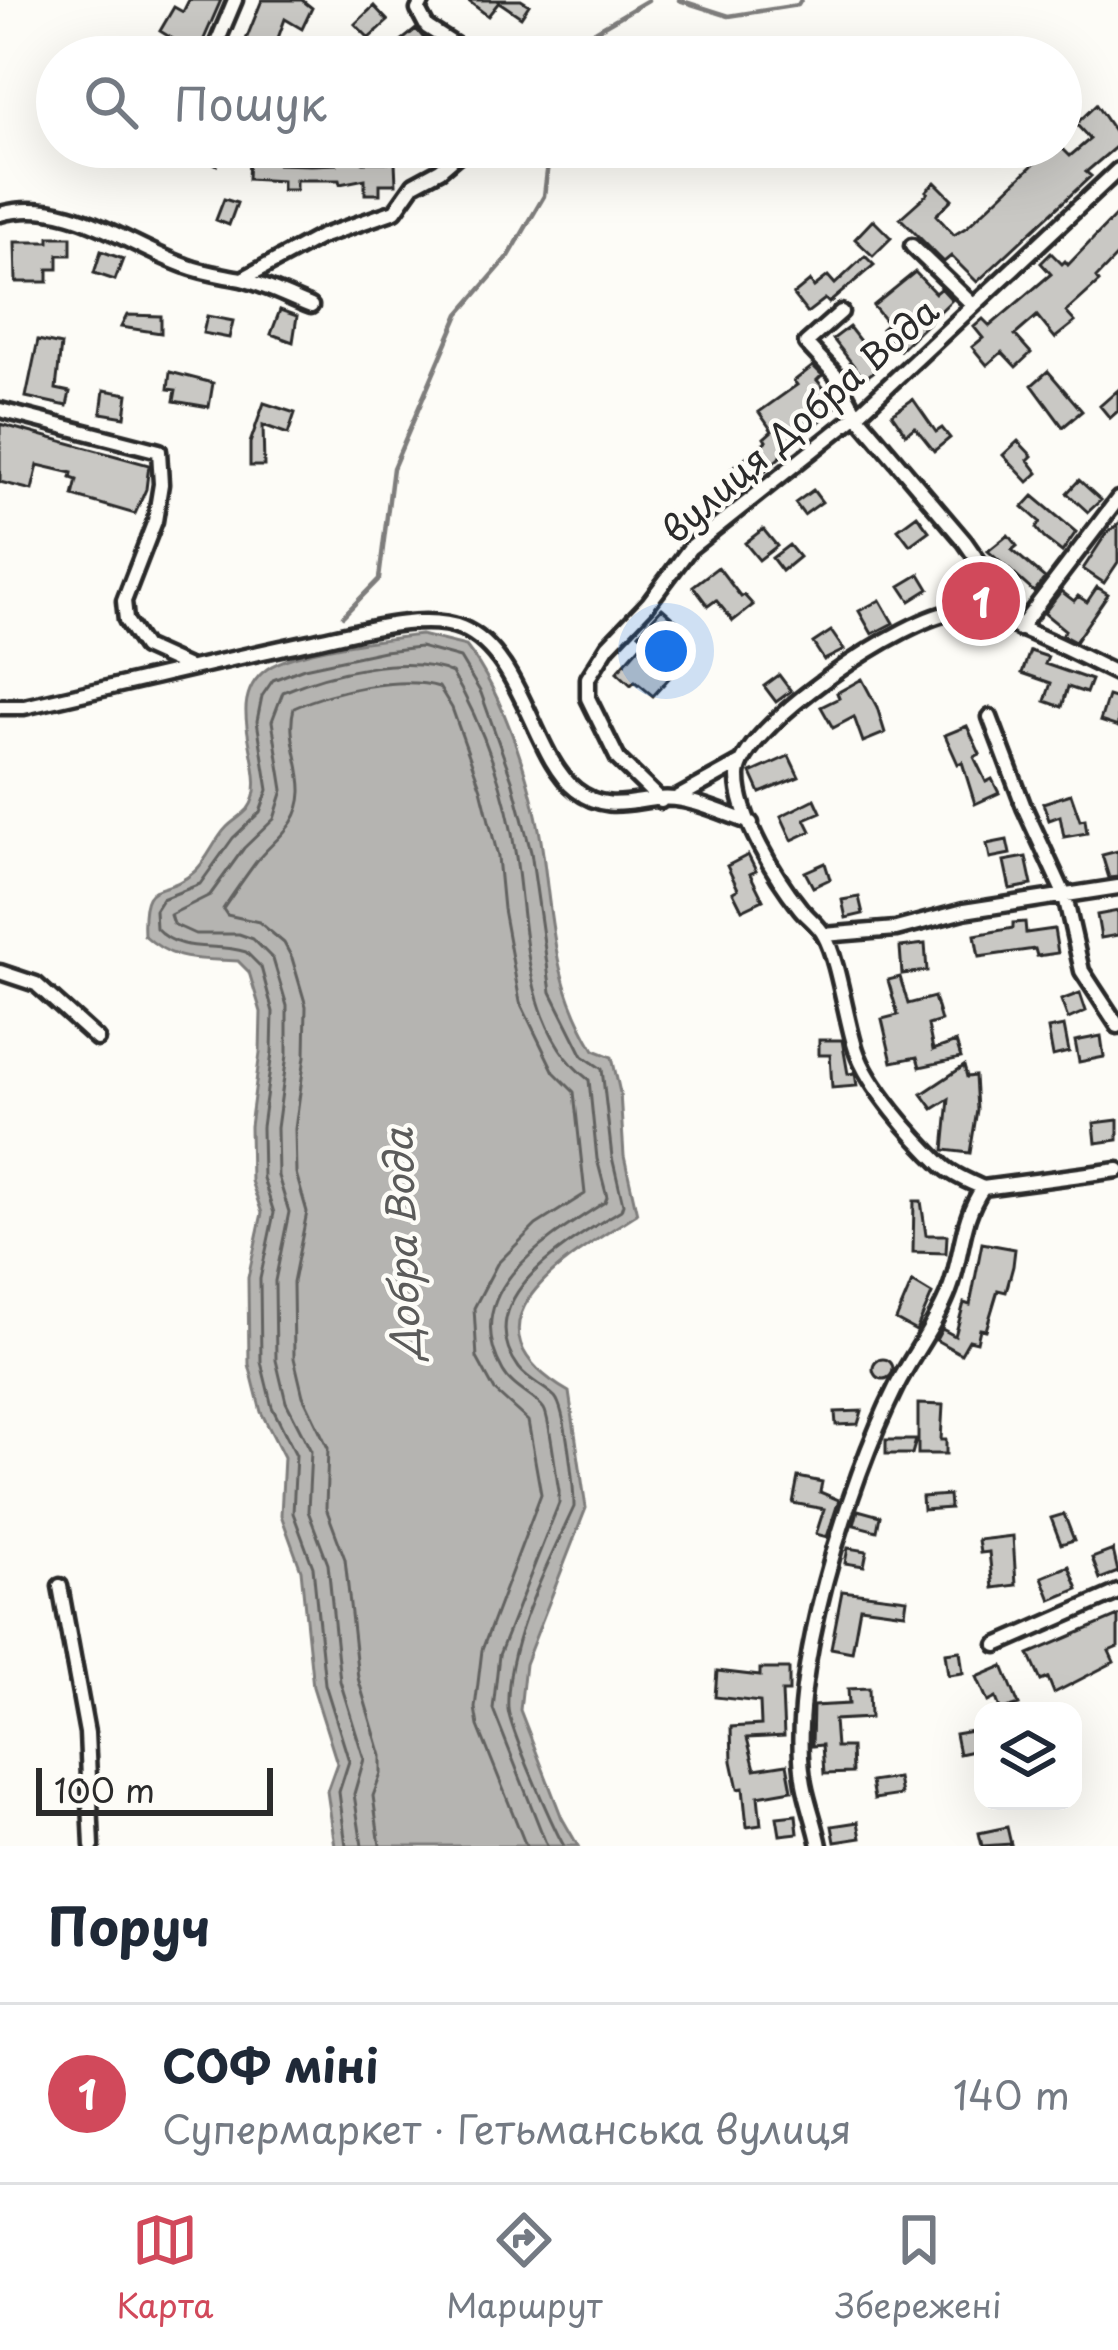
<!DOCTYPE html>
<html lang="uk">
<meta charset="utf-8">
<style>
body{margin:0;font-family:"Playpen Sans",sans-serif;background:#f2f2f3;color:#1f2937}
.controls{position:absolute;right:36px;bottom:36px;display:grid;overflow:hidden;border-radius:24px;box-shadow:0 12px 48px #0002}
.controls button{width:108px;height:108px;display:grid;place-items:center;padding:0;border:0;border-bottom:3px solid #e0e1e3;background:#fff;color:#1f2937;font:60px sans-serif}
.scale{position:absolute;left:36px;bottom:30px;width:237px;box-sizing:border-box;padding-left:12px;border:6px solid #2b2b2b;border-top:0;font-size:33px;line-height:42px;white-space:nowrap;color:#2b2b2b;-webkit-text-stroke:9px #fdfcf7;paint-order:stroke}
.you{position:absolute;left:666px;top:651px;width:42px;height:42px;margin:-30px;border:9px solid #fff;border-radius:50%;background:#1a73e8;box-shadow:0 0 0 18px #1a73e833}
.badge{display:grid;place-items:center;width:78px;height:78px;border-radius:50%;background:#d1495b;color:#fff;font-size:39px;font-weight:700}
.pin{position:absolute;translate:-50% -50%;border:6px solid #fff;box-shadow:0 3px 12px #0006}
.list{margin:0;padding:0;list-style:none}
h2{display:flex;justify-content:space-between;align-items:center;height:156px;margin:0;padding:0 48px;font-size:51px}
h2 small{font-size:39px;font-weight:400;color:#747a83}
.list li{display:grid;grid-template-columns:78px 1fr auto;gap:36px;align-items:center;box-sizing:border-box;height:180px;padding:0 48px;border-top:3px solid #e0e1e3}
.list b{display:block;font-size:45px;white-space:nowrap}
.list p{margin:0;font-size:39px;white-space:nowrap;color:#747a83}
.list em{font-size:39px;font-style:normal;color:#747a83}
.icon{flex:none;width:66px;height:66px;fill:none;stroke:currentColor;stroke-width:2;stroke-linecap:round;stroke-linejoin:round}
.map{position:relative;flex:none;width:1118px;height:1846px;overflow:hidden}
.search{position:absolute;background:#fff;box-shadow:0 12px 48px #0002;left:36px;right:36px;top:36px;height:132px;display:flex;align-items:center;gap:30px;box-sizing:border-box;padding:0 42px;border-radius:66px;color:#747a83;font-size:45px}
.sheet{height:336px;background:#fff}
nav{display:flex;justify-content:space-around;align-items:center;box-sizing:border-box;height:168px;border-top:3px solid #e0e1e3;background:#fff;font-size:33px;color:#747a83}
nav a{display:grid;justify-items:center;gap:6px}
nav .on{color:#d1495b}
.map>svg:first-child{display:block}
.water{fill:#b5b4b1;stroke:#7e7d7b;stroke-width:3}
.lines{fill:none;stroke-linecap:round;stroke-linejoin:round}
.shore{stroke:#626261;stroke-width:3}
.stream{stroke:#7e7d7b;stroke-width:4.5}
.building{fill:#c9c8c4;stroke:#2b2b2b;stroke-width:3}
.street-casing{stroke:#2b2b2b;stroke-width:21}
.street{stroke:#fdfcf7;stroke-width:12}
.labels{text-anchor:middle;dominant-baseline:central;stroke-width:9;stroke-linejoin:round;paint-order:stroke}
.street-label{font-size:36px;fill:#2b2b2b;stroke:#fdfcf7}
.water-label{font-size:39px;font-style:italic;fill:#5b5b5a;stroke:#fdfcf7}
</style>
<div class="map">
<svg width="1118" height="1846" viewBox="0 0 1118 1846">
<rect width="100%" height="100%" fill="#fdfcf7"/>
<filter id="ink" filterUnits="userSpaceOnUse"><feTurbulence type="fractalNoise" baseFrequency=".00833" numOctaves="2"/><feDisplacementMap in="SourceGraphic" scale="24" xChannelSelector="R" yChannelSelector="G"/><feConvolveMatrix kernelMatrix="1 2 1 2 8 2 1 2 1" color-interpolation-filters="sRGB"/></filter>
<g filter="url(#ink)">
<path class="water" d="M 421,635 L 466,646 C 505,695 535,793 543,854 C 553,929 554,983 594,1050 L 612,1057 L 620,1093 L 624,1156 L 637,1214 C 571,1256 449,1322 569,1392 L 586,1508 L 525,1664 L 520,1710 L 562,1818 L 578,1846 L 335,1846 L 327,1791 L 337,1763 L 313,1687 L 301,1570 L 281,1515 L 284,1457 L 261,1412 L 249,1364 L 248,1278 L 262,1213 L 251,1181 L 250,1126 L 260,1053 L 261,1012 L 249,972 L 238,961 C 198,958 176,964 144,935 C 141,872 162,900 194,872 C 208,860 214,840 227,827 C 233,821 242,816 248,809 C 275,774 217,705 267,669 C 295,649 385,639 421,635 Z"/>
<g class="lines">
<path class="shore" d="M 346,1846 L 339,1792 L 349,1761 L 325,1684 L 313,1567 L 293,1513 L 296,1455 L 272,1407 L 261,1362 L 260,1279 L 274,1213 L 263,1178 L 262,1127 L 272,1053 L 273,1012 L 261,967 L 246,952 C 214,941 182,956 156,928 L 155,910 L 162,899 L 200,884 L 233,838 L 260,812 L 268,790 L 257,721 L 262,696 L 273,680 L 304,668 L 384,651 L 420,647 L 460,658 L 481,693 L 512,780 L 531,852 L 551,992 L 583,1056 L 602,1069 L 612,1157 L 623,1204 L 621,1210 C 573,1240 467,1297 519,1368 C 529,1381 544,1386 555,1397 C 566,1409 574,1488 574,1507 C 548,1564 505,1645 508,1709 C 510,1729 552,1825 564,1846
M 362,1846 L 354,1794 L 364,1759 L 340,1681 L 328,1564 L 308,1511 L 311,1451 L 286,1402 L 276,1360 L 275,1281 L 289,1212 L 278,1176 L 277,1128 L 287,1055 L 287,1006 L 273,959 L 253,939 L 239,934 L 195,934 L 173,924 L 170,915 L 210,895 L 244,848 L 274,819 L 283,790 L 272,721 L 283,692 C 327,673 408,653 452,673 C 484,726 507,795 516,857 C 527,930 524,1031 589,1080 L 597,1159 L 607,1197 L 605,1202 C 547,1239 457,1291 503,1371 C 513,1389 536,1397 544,1409 C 550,1418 556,1477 559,1491 L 559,1503 L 499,1655 L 493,1709 L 547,1846
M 380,1846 L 373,1796 L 381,1774 L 381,1756 L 358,1678 L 345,1559 L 326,1508 L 328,1448 L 303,1396 L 294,1358 L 293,1282 L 307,1212 L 296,1173 L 295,1129 L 305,1056 L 306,1006 L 292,958 L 284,943 L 259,922 L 227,915 L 223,909 C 233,894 245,877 256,862 C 274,839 300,826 301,792 C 302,764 286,736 294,708 C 330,691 401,675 439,687 L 452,708 L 481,789 L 498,857 L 503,909 L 520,1002 L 554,1072 L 574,1092 L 585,1194 L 536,1225 L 497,1264 L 474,1308 L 477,1358 L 495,1391 L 528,1421 L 541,1494 L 482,1650 L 475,1708 L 478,1726 L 526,1846"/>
<path class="stream" d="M 679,0 L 729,16 L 798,5 L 801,0
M 567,57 L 573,44 L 648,0
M 343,616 L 379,579 L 393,468 L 459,314 L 509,256 L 544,196 L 550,147"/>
</g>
<path class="building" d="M 189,0 L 221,0 L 196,57 L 170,45 L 173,39 L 160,31 L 174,7 L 183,12 Z
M 262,0 L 302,0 L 312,8 L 302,29 L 285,19 L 271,57 L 239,57 Z
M 467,0 L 521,0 L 529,5 L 521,17 L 499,2 L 488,16 Z
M 374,6 L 388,21 L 369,38 L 355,24 Z
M 416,29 L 428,43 L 410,57 L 381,57 Z
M 1096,105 L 1118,137 L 1118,145 L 1086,172 L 1091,176 L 977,282 L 951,256 L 944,262 L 900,218 L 928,193 L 926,191 L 935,182 L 952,199 L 936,215 L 954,235 L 967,227 L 1052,147 L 1061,147 L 1070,156 L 1090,139 L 1076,124 Z
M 186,147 L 210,147 L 223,154 L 217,165 Z
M 362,152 L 363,162 L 395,162 L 396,184 L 380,184 L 380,194 L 365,194 L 365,179 L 340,184 L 339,180 L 296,180 L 296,190 L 282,190 L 282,181 L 248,179 L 249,157 L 278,158 L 278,164 L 311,165 L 336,164 L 334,156 Z
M 224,199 L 237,203 L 229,225 L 216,220 Z
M 1118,213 L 1118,255 L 1096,278 L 1099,282 L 1066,312 L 1075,322 L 1055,338 L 1037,316 L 1015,335 L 1031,353 L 1016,367 L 1002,352 L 987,365 L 972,347 L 983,338 L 974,327 L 983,319 L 990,326 L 1051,274 L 1041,263 L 1051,253 L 1062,264 L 1065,261 L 1068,265 Z
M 873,220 L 891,238 L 873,256 L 855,239 Z
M 49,237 L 71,237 L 71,255 L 58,255 L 58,269 L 48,269 L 48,282 L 16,282 L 15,242 L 49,242 Z
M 101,251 L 123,259 L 115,280 L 94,273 Z
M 865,256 L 874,265 L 829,303 L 825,299 L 807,313 L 793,295 L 810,281 L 814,287 L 828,276 L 835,284 Z
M 915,272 L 935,293 L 941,288 L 952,300 L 900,350 L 882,329 L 888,324 L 873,306 Z
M 280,310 L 297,316 L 293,342 L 271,334 Z
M 127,315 L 161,316 L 161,333 L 121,327 Z
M 207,316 L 233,321 L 229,338 L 203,333 Z
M 849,327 L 880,367 L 864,379 L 833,339 Z
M 38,340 L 61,345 L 56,389 L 70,392 L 67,406 L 26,397 Z
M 813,366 L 822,375 L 817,380 L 838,405 L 728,504 L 720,493 L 739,479 L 731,469 L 766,441 L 764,438 L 772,431 L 759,412 L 797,385 L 794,381 Z
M 1048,371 L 1082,411 L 1063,427 L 1032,385 Z
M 170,372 L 213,383 L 209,407 L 174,401 L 176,390 L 168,389 Z
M 104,390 L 128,394 L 125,417 L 101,413 Z
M 1118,390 L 1118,411 L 1110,418 L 1100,406 Z
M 913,399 L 936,432 L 942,428 L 950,438 L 934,451 L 915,427 L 906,434 L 892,414 Z
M 264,403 L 295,413 L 288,434 L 263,425 L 264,466 L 250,466 L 250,443 Z
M 0,424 L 149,465 L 146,489 L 135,514 L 73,496 L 77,480 L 71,478 L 72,473 L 38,465 L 32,490 L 0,482 Z
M 1018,441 L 1032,456 L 1028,460 L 1038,473 L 1028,482 L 1003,455 Z
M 1079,480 L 1101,500 L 1088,512 L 1067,493 Z
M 813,490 L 822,502 L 804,515 L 795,503 Z
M 1033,496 L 1076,532 L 1062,552 L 1044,538 L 1036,528 L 1040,522 L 1023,507 Z
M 917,515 L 929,531 L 910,545 L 898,529 Z
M 1118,524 L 1118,562 L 1104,583 L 1083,569 L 1106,534 Z
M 763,529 L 777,546 L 759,560 L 745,543 Z
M 1008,535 L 1017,546 L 1012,550 L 1045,578 L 1034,592 L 988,551 Z
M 789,545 L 799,557 L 782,571 L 772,558 Z
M 718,567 L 741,597 L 744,595 L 753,605 L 733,621 L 716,600 L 708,606 L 693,586 Z
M 920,574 L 929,589 L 910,601 L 900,586 Z
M 1097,587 L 1108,594 L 1075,642 L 1062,635 L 1065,630 L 1044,613 L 1061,591 L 1074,601 L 1078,596 L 1087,602 Z
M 880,600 L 893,623 L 872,634 L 859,611 Z
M 662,608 L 678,622 L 649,655 L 671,676 L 653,696 L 635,681 L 631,685 L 617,672 L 646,639 L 639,633 Z
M 831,631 L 844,650 L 824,660 L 813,643 Z
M 1030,651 L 1048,657 L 1045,664 L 1091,680 L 1086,693 L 1068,687 L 1062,707 L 1045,701 L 1051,683 L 1022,673 Z
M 779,675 L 791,691 L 776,702 L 764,686 Z
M 862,679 L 877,707 L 885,733 L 863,742 L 854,717 L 833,728 L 821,707 L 839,698 L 837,693 Z
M 1108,696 L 1118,699 L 1118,727 L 1100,721 Z
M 967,726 L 980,754 L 974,757 L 986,782 L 992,779 L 999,793 L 975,804 L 962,762 L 958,764 L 945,735 Z
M 789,756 L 799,777 L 760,793 L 751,773 Z
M 1071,794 L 1080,820 L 1085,819 L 1087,833 L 1064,837 L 1060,816 L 1049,820 L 1043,803 Z
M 815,799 L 821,812 L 805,819 L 811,831 L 792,840 L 781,816 Z
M 1007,840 L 1010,854 L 990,858 L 987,844 Z
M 1118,851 L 1118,877 L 1109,878 L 1102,855 Z
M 748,855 L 756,871 L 750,874 L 763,900 L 742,910 L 733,892 L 738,889 L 727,866 Z
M 1026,857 L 1032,885 L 1010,889 L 1004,861 Z
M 825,863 L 830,879 L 813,887 L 805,872 Z
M 859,897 L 863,914 L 846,918 L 842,900 Z
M 1118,911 L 1118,935 L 1101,938 L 1097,915 Z
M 1025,922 L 1026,933 L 1054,929 L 1058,953 L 1037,956 L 1035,949 L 979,957 L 975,935 L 1013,928 L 1013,923 Z
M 925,944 L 927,971 L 902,974 L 900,947 Z
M 900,977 L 908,1004 L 934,997 L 941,1021 L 928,1025 L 933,1050 L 956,1042 L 961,1058 L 920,1067 L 917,1057 L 892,1062 L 882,1019 L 898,1015 L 888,980 Z
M 1080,993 L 1086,1011 L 1068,1019 L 1061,1000 Z
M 1064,1026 L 1069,1052 L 1053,1056 L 1048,1029 Z
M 1101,1036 L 1104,1057 L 1079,1062 L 1075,1041 Z
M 819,1040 L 842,1040 L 848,1074 L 855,1073 L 857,1086 L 832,1088 L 830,1055 L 819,1055 Z
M 964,1066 L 967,1077 L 975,1076 L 977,1110 L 970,1153 L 944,1150 L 949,1099 L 933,1109 L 922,1094 Z
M 1118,1120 L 1118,1140 L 1096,1143 L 1094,1123 Z
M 914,1201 L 921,1201 L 926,1235 L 947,1235 L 946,1253 L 913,1252 Z
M 982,1243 L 1015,1249 L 1013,1266 L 1006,1292 L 998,1290 L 986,1330 L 980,1329 L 977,1342 L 969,1340 L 961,1354 L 936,1340 L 942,1329 L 955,1336 L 964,1303 L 970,1305 Z
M 912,1282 L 932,1294 L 916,1331 L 896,1320 Z
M873 1369a10 10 0 1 1 20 0a10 10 0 1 1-20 0Z
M 918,1404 L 943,1405 L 941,1440 L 946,1440 L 946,1454 L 918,1454 Z
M 862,1411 L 858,1424 L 836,1425 L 835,1412 Z
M 886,1440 L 916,1440 L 912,1454 L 886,1454 Z
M 798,1477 L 822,1482 L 820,1492 L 839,1500 L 827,1537 L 816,1534 L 824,1509 L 793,1503 Z
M 949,1495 L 950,1508 L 923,1510 L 922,1497 Z
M 858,1510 L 880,1516 L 877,1531 L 854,1525 Z
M 1064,1514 L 1074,1540 L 1061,1544 L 1051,1518 Z
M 1013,1536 L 1016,1585 L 993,1588 L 989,1552 L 980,1553 L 978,1540 Z
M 848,1548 L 867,1551 L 864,1566 L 845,1563 Z
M 1113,1550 L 1118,1572 L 1100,1579 L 1092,1558 Z
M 1069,1566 L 1078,1589 L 1051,1600 L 1042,1577 Z
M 842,1591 L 907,1599 L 905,1613 L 860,1607 L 852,1652 L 831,1648 Z
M 1118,1616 L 1118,1647 L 1109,1651 L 1114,1662 L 1054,1693 L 1048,1678 L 1041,1681 L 1029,1654 Z
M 960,1651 L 963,1673 L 948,1675 L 945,1653 Z
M 1003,1666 L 1019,1705 L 1001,1711 L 996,1698 L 988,1702 L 977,1677 Z
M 760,1669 L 789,1669 L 789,1692 L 782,1692 L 784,1736 L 747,1738 L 755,1769 L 787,1764 L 792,1790 L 758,1796 L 761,1825 L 747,1827 L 743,1788 L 738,1789 L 732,1761 L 731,1727 L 761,1725 L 760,1702 L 715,1697 L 717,1671 L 760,1676 Z
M 869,1688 L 870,1718 L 834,1720 L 836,1747 L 851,1747 L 852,1773 L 824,1774 L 822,1745 L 812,1746 L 813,1706 L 849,1704 L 848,1689 Z
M 978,1730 L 982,1749 L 959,1754 L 955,1734 Z
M 898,1778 L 901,1795 L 874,1799 L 871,1782 Z
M 796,1815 L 798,1833 L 780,1835 L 777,1817 Z
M 858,1822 L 861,1838 L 835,1842 L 832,1826 Z
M 1007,1827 L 1011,1844 L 982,1846 L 979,1833 Z"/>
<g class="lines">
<g class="street-casing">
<path id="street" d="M 423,0 L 418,10 L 427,27 L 474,57
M 211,57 L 235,0
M 0,214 C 69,196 124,244 186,266 C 204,273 222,275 241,279 C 264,284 288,297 311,306
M 912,246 L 973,305
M 242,279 L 320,237 L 395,211 L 414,184 L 440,170 L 467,147
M 841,312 L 806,343 L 835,374 L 857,415 L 965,542 L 997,588 L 1019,629 L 1118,499
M 0,410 L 159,451 L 161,484 L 155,521 L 124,601 L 126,620 L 144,647 L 186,666
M 0,707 L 24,707 C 119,686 214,662 309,642 C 350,634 423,611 462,628 C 523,654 533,757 576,790 C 613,819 645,792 682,800 C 705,804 728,815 751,823
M 990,717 L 1024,807 L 1065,896 L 1082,971 L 1118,1026
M 677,798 L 740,763
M 661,801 L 618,759 L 588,698 L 588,678 L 608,646 L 648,604 L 690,548 L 857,415 L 1118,170
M 824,935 L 896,929 L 964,911 L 1118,887
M 0,972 L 36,984 L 97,1039
M 983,1188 L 1118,1170
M 60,1586 L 87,1733 L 92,1846
M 997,1645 L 1118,1592
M 820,1846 C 816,1825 808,1805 804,1784 C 785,1681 849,1481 896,1387 C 912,1355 936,1325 949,1291 C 963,1256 960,1220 983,1188 C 970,1182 954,1176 943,1166 C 915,1139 868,1087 856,1050 C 846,1020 838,959 824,935 C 819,925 807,917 800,908 C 776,878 738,817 738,777 C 737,729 911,612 957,612 C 1000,612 1077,655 1118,674"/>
</g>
<use href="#street" class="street"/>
</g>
</g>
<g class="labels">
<g class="street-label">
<text transform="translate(799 419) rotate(-41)">вулиця Добра Вода</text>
</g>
<g class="water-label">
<text transform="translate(400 1244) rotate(-92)">Добра Вода</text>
</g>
</g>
</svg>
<div class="controls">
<button><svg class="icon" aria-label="layers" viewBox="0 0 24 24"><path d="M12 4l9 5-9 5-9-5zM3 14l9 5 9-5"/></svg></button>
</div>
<div class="scale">100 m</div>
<div class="you"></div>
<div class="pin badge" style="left:981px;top:601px">1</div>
<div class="search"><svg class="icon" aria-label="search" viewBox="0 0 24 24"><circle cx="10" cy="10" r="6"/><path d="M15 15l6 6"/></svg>Пошук</div>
</div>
<section class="sheet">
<h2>Поруч<small></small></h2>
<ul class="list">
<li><span class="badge">1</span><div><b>СОФ міні</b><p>Супермаркет · Гетьманська вулиця</p></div><em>140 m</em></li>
</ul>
</section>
<nav>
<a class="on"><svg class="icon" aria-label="map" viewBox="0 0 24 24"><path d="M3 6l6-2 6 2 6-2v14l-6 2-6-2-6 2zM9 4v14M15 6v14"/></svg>Карта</a>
<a><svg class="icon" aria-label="directions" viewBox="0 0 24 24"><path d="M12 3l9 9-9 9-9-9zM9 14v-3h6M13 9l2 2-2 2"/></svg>Маршрут</a>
<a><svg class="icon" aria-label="saved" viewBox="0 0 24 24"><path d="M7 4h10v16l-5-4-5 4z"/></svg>Збережені</a>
</nav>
